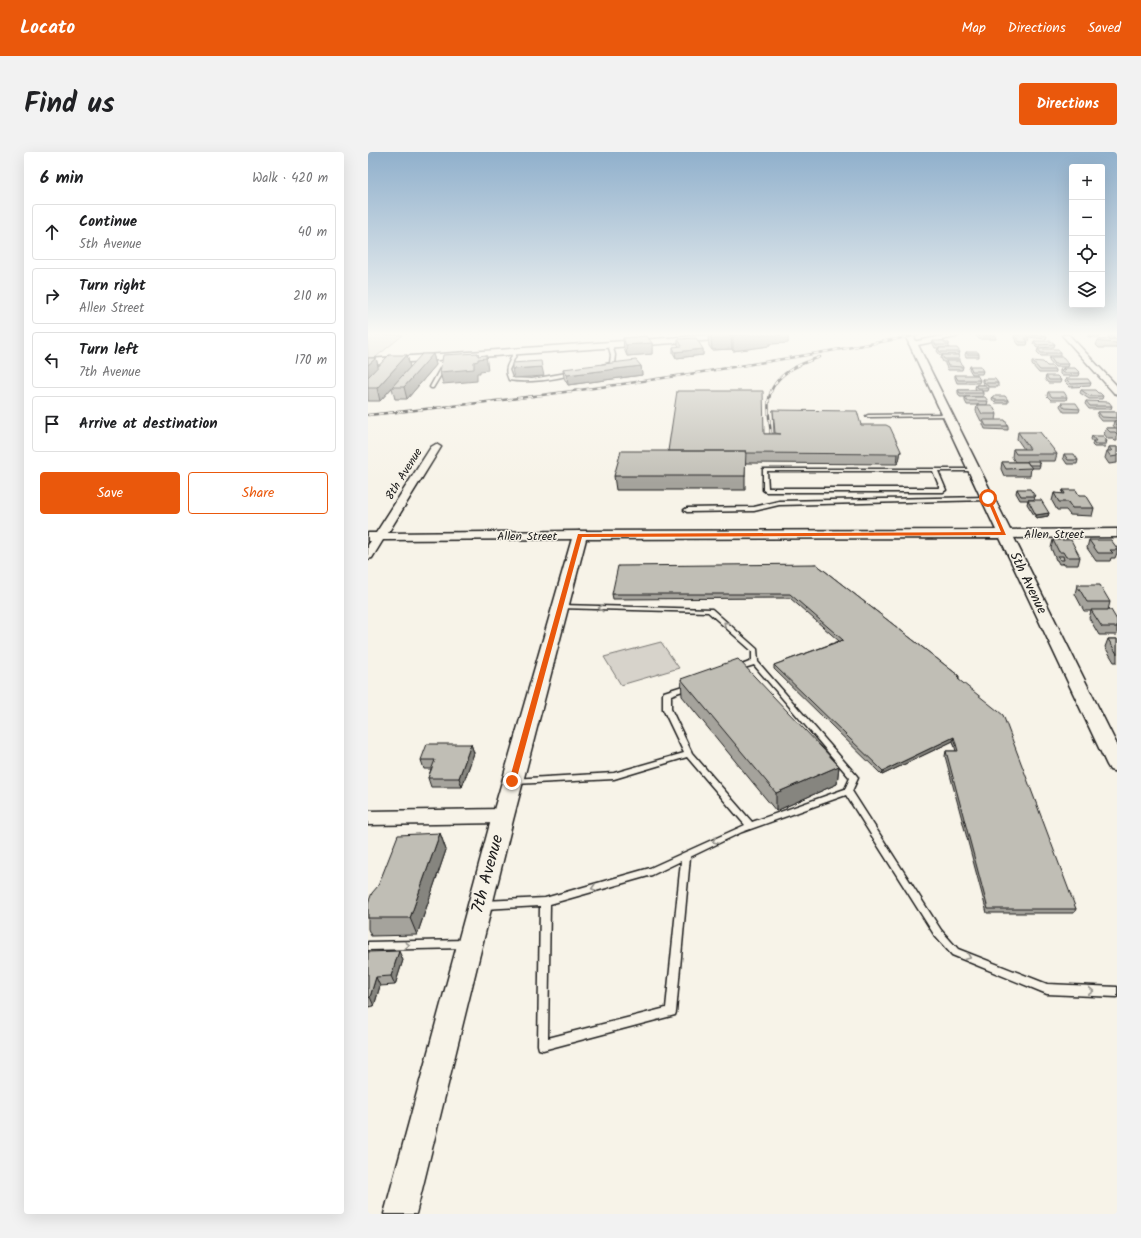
<!DOCTYPE html>
<meta charset="utf-8">
<style>
body{margin:0;font-family:Kalam,sans-serif;background:#f2f2f2;color:#202124}
.controls{position:absolute;right:12px;top:12px;display:grid;overflow:hidden;border-radius:4px;box-shadow:0 4px 16px #0002}
.controls button{width:36px;height:36px;display:grid;place-items:center;padding:0;border:0;border-bottom:1px solid #e0e0e0;background:#fff;color:#202124;font:20px sans-serif}
.stop{position:absolute;width:12px;height:12px;margin:-9px;border:3px solid #ea580c;border-radius:50%;background:#fff}
.stop.end{background:#ea580c;border-color:#fff;box-shadow:0 1px 4px #0008}
.list{margin:0;padding:0;list-style:none}
h2{display:flex;justify-content:space-between;align-items:center;height:52px;margin:0;padding:0 16px;font-size:17px}
h2 small{font-size:13px;font-weight:400;color:#757577}
.list li{display:grid;grid-template-columns:26px 1fr auto;gap:12px;align-items:center;box-sizing:border-box;height:56px;margin:0 8px 8px;padding:0 8px;border:1px solid #e0e0e0;border-radius:4px}
.list b{display:block;font-size:15px;white-space:nowrap}
.list p{margin:0;font-size:13px;white-space:nowrap;color:#757577}
.list em{font-size:13px;font-style:normal;color:#757577}
.actions{display:flex;gap:8px;padding:12px 16px}
.actions a{flex:1;padding:9px 0;border:1px solid #ea580c;border-radius:4px;text-align:center;font-size:14px;color:#ea580c}
.actions .main{background:#ea580c;color:#fff}
.icon{flex:none;width:22px;height:22px;fill:none;stroke:currentColor;stroke-width:2;stroke-linecap:round;stroke-linejoin:round}
.map{position:relative;flex:none;width:749px;height:1062px;overflow:hidden;border-radius:4px}
header{display:flex;align-items:center;gap:24px;box-sizing:border-box;height:56px;padding:0 20px;background:#ea580c;color:#fff}
header strong{font-size:19px}
nav{display:flex;gap:22px;margin-inline-start:auto;font-size:14px}
.intro{display:flex;align-items:center;justify-content:space-between;box-sizing:border-box;height:96px;padding:0 24px}
h1{margin:0;font-size:28px}
.button{padding:10px 18px;border-radius:4px;background:#ea580c;color:#fff;font-size:14px;font-weight:700}
main{display:flex;gap:24px;padding:0 24px}
aside{flex:1;background:#fff;border-radius:4px;box-shadow:0 4px 16px #0002}
.map>svg:first-child{display:block}
.green{fill:#d7d3cb;stroke:#7a7874}
.lines{fill:none;stroke-linecap:round;stroke-linejoin:round}
.service-casing{stroke:#1c1c1c;stroke-width:3}
.minor-casing{stroke:#1c1c1c;stroke-width:3}
.tertiary-casing{stroke:#1c1c1c;stroke-width:3}
.service{fill:#f7f3e8;fill-rule:evenodd}
.minor{fill:#f7f3e8;fill-rule:evenodd}
.tertiary{fill:#f7f3e8;fill-rule:evenodd}
.rail-far1-casing{stroke:#1c1c1c;stroke-width:2.5}
.rail-casing{stroke:#1c1c1c;stroke-width:3}
.rail-far1{stroke:#f7f3e8;stroke-width:1.5;stroke-dasharray:5;stroke-linecap:butt}
.rail{stroke:#f7f3e8;stroke-width:2;stroke-dasharray:6;stroke-linecap:butt}
.wall{fill:#a5a39c;stroke:#1c1c1c}
.shaded-wall{fill:#86857f;stroke:#1c1c1c}
.building{fill:#c0beb5;stroke:#1c1c1c}
.oneway{stroke:#94928c}
.route{fill:#ea580c}
.labels{text-anchor:middle;dominant-baseline:central;stroke-width:3;stroke-linejoin:round;paint-order:stroke}
.far-street-label{font-size:12px;fill:#1c1c1c;stroke:#f7f3e8}
.street-label{font-size:14px;fill:#1c1c1c;stroke:#f7f3e8}
.near-street-label{font-size:17px;fill:#1c1c1c;stroke:#f7f3e8}
</style>
<header>
<strong>Locato</strong>
<nav><a>Map</a><a>Directions</a><a>Saved</a></nav>
</header>
<div class="intro"><h1>Find us</h1><a class="button">Directions</a></div>
<main>
<aside>
<h2>6 min<small>Walk · 420 m</small></h2>
<ul class="list">
<li><svg class="icon" aria-label="ahead" viewBox="0 0 24 24"><path d="M12 20V5M6 11l6-6 6 6"/></svg><div><b>Continue</b><p>5th Avenue</p></div><em>40 m</em></li>
<li><svg class="icon" aria-label="right" viewBox="0 0 24 24"><path d="M7 20v-9h11M14 6l5 5-5 5"/></svg><div><b>Turn right</b><p>Allen Street</p></div><em>210 m</em></li>
<li><svg class="icon" aria-label="left" viewBox="0 0 24 24"><path d="M17 20v-9H6M10 6l-5 5 5 5"/></svg><div><b>Turn left</b><p>7th Avenue</p></div><em>170 m</em></li>
<li><svg class="icon" aria-label="arrive" viewBox="0 0 24 24"><path d="M6 21V4h12l-3 4 3 4H6"/></svg><div><b>Arrive at destination</b></div></li>
</ul>
<div class="actions"><a class="main">Save</a><a>Share</a></div>
</aside>
<div class="map">
<svg width="749" height="1062" viewBox="0 0 749 1062">
<rect width="100%" height="100%" fill="#f7f3e8"/>
<filter id="ink" filterUnits="userSpaceOnUse"><feTurbulence type="fractalNoise" baseFrequency=".025" numOctaves="2"/><feDisplacementMap in="SourceGraphic" scale="8" xChannelSelector="R" yChannelSelector="G"/><feConvolveMatrix kernelMatrix="1 2 1 2 8 2 1 2 1" color-interpolation-filters="sRGB"/></filter>
<g filter="url(#ink)">
<path class="green" d="M 0,183 L 35,183 L 3,209 L 0,210 Z
M 293,490 L 311,516 L 253,533 L 236,505 Z"/>
<g class="lines">
<g class="service-casing">
<path id="service" d="M 242,191 L 244,192 L 247,203 L 246,212 L 234,215 L 234,213 L 242,211 L 243,203 L 240,192 Z
M 147,198 L 149,199 L 148,203 L 141,218 L 144,226 L 164,227 L 204,220 L 206,221 C 192,228 156,231 141,228 C 134,214 143,212 145,199 Z
M 77,212 L 80,213 L 77,216 L 65,236 L 63,236 L 62,235 L 73,215 Z
M 580,262 L 582,262 L 582,264 L 500,265 L 498,264 L 500,263 Z
M 395,317 L 606,317 L 608,318 L 606,319 L 570,319 L 578,338 L 575,340 L 398,340 L 395,338 ZM 399,319 L 565,319 L 572,336 L 400,336 Z
M 619,345 L 621,346 L 621,348 L 411,353 L 386,359 L 319,360 L 316,358 L 319,356 L 386,355 L 411,349 Z
M 193,453 L 344,457 L 389,497 L 390,510 L 489,624 L 490,626 L 484,639 L 573,778 L 590,797 L 679,832 L 749,835 L 749,845 L 679,842 L 584,803 L 567,784 L 478,643 L 374,680 L 322,705 L 308,860 L 307,863 L 175,898 L 171,897 L 170,893 L 172,754 L 116,757 L 113,756 L 111,753 L 113,750 L 116,749 L 177,746 L 282,716 L 377,673 L 319,605 L 246,627 L 147,632 L 144,631 L 143,629 L 144,627 L 246,621 L 316,601 L 295,557 L 295,542 L 296,540 L 321,532 L 325,534 L 323,536 L 303,543 L 303,557 L 324,601 L 384,670 L 477,637 L 482,626 L 386,513 L 370,518 L 366,518 L 365,517 L 366,516 L 384,509 L 384,499 L 340,460 L 191,456 L 190,455 ZM 313,709 L 298,856 L 180,886 L 182,752 L 284,723 Z
M 98,788 L 101,789 L 103,792 L 101,795 L 98,796 L 0,798 L 0,790 Z"/>
</g>
<g class="minor-casing">
<path id="minor" d="M 579,183 L 592,183 L 588,185 L 545,194 L 541,192 L 545,190 Z
M 694,183 L 701,183 L 749,234 L 749,242 L 746,241 Z
M 68,292 L 73,295 L 20,381 L 212,379 L 216,381 L 218,383 L 216,385 L 212,387 L 15,388 L 4,406 L 0,407 L 0,393 L 3,389 L 0,389 L 0,381 L 8,381 L 63,295 Z
M 749,377 L 749,385 L 636,386 L 632,384 L 630,382 L 632,380 L 636,378 Z
M 135,657 L 141,659 L 144,664 L 141,669 L 135,671 L 0,673 L 0,659 Z"/>
</g>
<g class="tertiary-casing">
<path id="tertiary" d="M 342,183 L 379,183 L 375,186 L 0,213 L 0,207 Z
M 537,183 L 545,183 L 749,593 L 749,620 L 742,618 L 739,613 L 632,386 L 218,387 L 145,668 L 48,1062 L 16,1062 L 123,668 L 205,383 L 207,380 L 212,379 L 628,378 Z"/>
</g>
<use href="#service" class="service"/>
<use href="#minor" class="minor"/>
<use href="#tertiary" class="tertiary"/>
<g class="rail-far1-casing">
<path id="rail-far1" d="M 0,263 C 185,245 368,217 550,183
M 403,282 C 402,271 399,258 401,247 C 405,222 431,212 452,205"/>
</g>
<g class="rail-casing">
<path id="rail" d="M 403,281 L 403,289"/>
</g>
<use href="#rail-far1" class="rail-far1"/>
<use href="#rail" class="rail"/>
</g>
<path class="wall" d="M 340,183 L 420,183 L 420,191 L 401,192 L 401,194 L 365,199 L 364,197 L 344,198 L 341,194 Z
M 609,183 L 627,183 L 628,184 L 628,187 L 611,187 L 608,184 Z
M 646,183 L 678,183 L 679,184 L 678,187 L 660,185 L 661,186 L 660,189 L 659,189 L 660,190 L 659,193 L 651,193 L 646,186 Z
M 719,183 L 733,183 L 732,185 L 721,185 Z
M 740,183 L 749,183 L 749,196 L 731,196 L 728,193 L 730,188 L 742,187 L 740,185 Z
M 255,186 L 284,191 L 284,202 L 259,204 L 256,197 Z
M 310,187 L 335,197 L 335,203 L 308,206 L 305,201 L 305,195 L 311,194 L 310,193 Z
M 565,189 L 577,191 L 581,191 L 581,196 L 567,196 L 565,192 Z
M 666,189 L 687,192 L 686,195 L 669,196 L 665,192 Z
M 570,196 L 592,200 L 591,203 L 572,203 L 569,199 Z
M 670,197 L 693,201 L 693,204 L 673,204 L 669,200 Z
M 598,200 L 611,202 L 611,205 L 598,205 L 597,203 Z
M 65,202 L 68,213 L 39,247 L 27,247 L 24,236 L 12,249 L 0,249 L 0,206 L 8,206 L 10,214 L 39,203 L 42,215 Z
M 574,203 L 592,207 L 592,210 L 595,215 L 594,218 L 580,218 L 577,212 L 577,210 L 575,210 L 573,206 Z
M 682,205 L 701,212 L 700,215 L 687,215 L 681,208 Z
M 664,209 L 679,214 L 687,218 L 687,221 L 671,221 L 664,213 Z
M 273,214 L 274,223 L 200,233 L 196,226 L 195,217 Z
M 602,214 L 615,219 L 614,222 L 604,222 L 601,217 Z
M 695,216 L 712,221 L 711,224 L 694,224 L 692,222 L 692,218 L 694,218 Z
M 587,223 L 612,228 L 611,231 L 589,231 L 587,226 Z
M 678,224 L 693,228 L 692,231 L 680,231 L 677,227 Z
M 614,227 L 630,231 L 630,235 L 620,235 L 621,236 L 620,239 L 614,239 L 615,241 L 615,245 L 592,245 L 590,241 L 590,238 L 608,238 L 607,236 L 608,233 L 616,233 L 614,230 Z
M 698,227 L 723,231 L 722,234 L 702,235 L 697,230 Z
M 713,238 L 730,241 L 735,244 L 734,247 L 721,247 L 712,241 Z
M 680,240 L 699,245 L 698,248 L 683,248 L 679,244 Z
M 625,244 L 640,248 L 640,251 L 627,251 L 624,247 Z
M 597,245 L 620,249 L 619,253 L 599,253 L 597,249 Z
M 718,249 L 744,254 L 743,257 L 721,257 L 717,252 Z
M 693,251 L 712,257 L 711,260 L 696,260 L 692,254 Z
M 609,253 L 629,262 L 628,268 L 640,274 L 640,278 L 617,277 L 615,272 L 615,269 L 613,269 L 608,259 Z
M 405,258 L 493,273 L 533,299 L 531,309 L 529,312 L 377,311 L 377,338 L 248,338 L 246,324 L 300,299 L 396,282 L 406,282 Z
M 730,260 L 749,260 L 749,269 L 733,269 L 729,264 Z
M 746,269 L 749,269 L 749,289 L 747,289 L 745,287 L 740,287 L 736,282 L 738,276 L 747,276 L 745,273 Z
M 650,280 L 689,302 L 687,309 L 670,309 L 672,313 L 671,316 L 663,316 L 662,324 L 636,324 L 633,317 L 634,310 L 659,310 L 647,310 L 644,305 L 645,297 L 656,297 L 649,287 Z
M 724,284 L 739,289 L 737,295 L 726,295 L 724,293 L 725,290 L 723,287 Z
M 741,295 L 749,295 L 749,311 L 741,312 L 737,306 L 739,299 L 740,299 Z
M 696,302 L 710,308 L 709,312 L 699,312 L 695,306 Z
M 649,337 L 667,344 L 666,348 L 652,348 L 648,341 Z
M 695,338 L 711,343 L 726,356 L 724,364 L 702,363 L 698,358 L 689,358 L 684,349 L 686,341 L 694,342 Z
M 660,348 L 681,361 L 680,364 L 668,366 L 659,352 Z
M 685,388 L 712,405 L 710,413 L 696,413 L 695,411 L 695,412 L 691,412 L 689,408 L 688,408 L 683,396 Z
M 721,388 L 749,396 L 749,401 L 747,406 L 743,406 L 742,409 L 728,409 L 719,396 Z
M 448,412 L 591,524 L 591,528 L 708,757 L 706,761 L 619,761 L 577,604 L 578,599 L 588,599 L 585,589 L 514,623 L 406,517 L 406,513 L 471,489 L 422,446 L 245,447 L 244,442 Z
M 709,433 L 742,450 L 740,458 L 749,468 L 749,483 L 731,483 L 721,466 L 723,459 L 716,459 L 707,442 Z
M 740,487 L 749,487 L 749,510 L 746,510 L 737,495 Z
M 313,527 L 471,614 L 469,632 L 408,659 L 314,544 Z
M 103,592 L 106,601 L 94,635 L 63,635 L 60,626 L 63,617 L 56,617 L 53,608 Z
M 72,681 L 78,698 L 49,783 L 3,784 L 0,777 L 0,751 Z
M 0,800 L 35,808 L 27,833 L 12,834 L 6,854 L 0,855 Z"/>
<path class="shaded-wall" d="M 343,183 L 363,183 L 364,197 L 344,198 Z
M 365,183 L 420,183 L 420,191 L 401,192 L 401,194 L 365,199 Z
M 284,191 L 284,202 L 259,204 L 258,193 Z
M 335,197 L 335,203 L 308,206 L 307,200 Z
M 110,201 L 111,207 L 118,203 L 120,218 L 112,219 L 112,221 L 109,221 L 109,229 L 75,232 L 72,220 Z
M 65,202 L 68,213 L 39,247 L 36,235 Z
M 39,203 L 42,215 L 12,249 L 9,236 Z
M 8,206 L 11,218 L 0,229 L 0,213 Z
M 273,214 L 274,223 L 200,233 L 199,223 Z
M 174,215 L 176,224 L 146,226 L 144,217 Z
M 533,299 L 531,309 L 529,312 L 530,302 Z
M 681,361 L 680,364 L 668,366 L 668,363 Z
M 586,585 L 585,589 L 514,623 L 515,619 Z
M 103,592 L 106,601 L 94,635 L 91,626 Z
M 471,614 L 469,632 L 408,659 L 408,641 Z
M 72,681 L 78,698 L 49,783 L 42,766 Z
M 31,799 L 35,808 L 27,833 L 23,824 Z
M 8,825 L 12,834 L 6,854 L 2,845 Z"/>
<path class="building" d="M 610,183 L 627,183 L 628,184 L 611,184 Z
M 646,183 L 658,183 L 661,186 L 657,186 L 660,190 L 652,190 Z
M 664,183 L 678,183 L 679,184 Z
M 741,183 L 749,183 L 749,187 L 747,187 Z
M 279,184 L 284,191 L 258,193 L 255,186 Z
M 328,186 L 335,197 L 307,200 L 305,195 L 314,194 L 310,187 Z
M 749,187 L 749,191 L 733,190 L 730,188 Z
M 565,189 L 576,189 L 577,191 L 581,191 L 581,193 L 568,193 Z
M 666,189 L 683,189 L 687,192 L 669,193 Z
M 570,196 L 589,196 L 592,200 L 572,200 Z
M 670,197 L 690,197 L 693,201 L 673,201 Z
M 598,200 L 610,200 L 611,202 L 599,202 Z
M 110,201 L 110,204 L 118,203 L 118,206 L 110,207 L 110,209 L 106,210 L 106,217 L 72,220 L 75,203 Z
M 54,202 L 65,202 L 36,235 L 24,235 Z
M 21,203 L 39,203 L 9,236 L 0,236 L 0,225 Z
M 574,203 L 590,203 L 592,207 L 576,207 Z
M 682,205 L 695,205 L 701,212 L 687,212 Z
M 0,206 L 8,206 L 0,213 Z
M 268,208 L 273,214 L 199,223 L 195,217 Z
M 173,209 L 174,215 L 144,217 L 144,211 Z
M 578,209 L 592,209 L 595,215 L 580,214 Z
M 664,209 L 675,210 L 679,214 L 684,214 L 687,218 L 672,218 Z
M 602,214 L 612,214 L 615,219 L 604,219 Z
M 695,216 L 707,216 L 712,221 L 695,221 L 692,218 L 697,218 Z
M 587,223 L 609,223 L 612,228 L 590,228 Z
M 678,224 L 689,224 L 693,228 L 681,228 Z
M 614,227 L 627,227 L 630,231 L 617,231 Z
M 698,227 L 720,227 L 723,231 L 703,232 Z
M 608,233 L 619,233 L 621,236 L 610,236 Z
M 590,238 L 613,238 L 615,241 L 592,241 Z
M 713,238 L 727,238 L 730,241 L 732,241 L 735,244 L 722,244 Z
M 309,239 L 395,239 L 396,282 L 413,282 L 407,281 L 405,258 L 489,259 L 493,273 L 518,273 L 522,275 L 533,299 L 530,302 L 377,301 L 378,299 L 300,299 Z
M 680,240 L 696,240 L 699,245 L 684,245 Z
M 625,244 L 637,244 L 640,248 L 627,248 Z
M 597,245 L 617,245 L 620,249 L 599,249 Z
M 718,249 L 741,250 L 744,254 L 722,254 Z
M 693,251 L 708,251 L 712,257 L 697,256 Z
M 609,253 L 624,253 L 629,262 L 614,262 Z
M 730,260 L 749,260 L 749,266 L 734,265 Z
M 615,268 L 637,268 L 640,274 L 618,274 Z
M 746,269 L 749,269 L 749,273 Z
M 738,276 L 749,276 L 749,282 L 747,280 L 742,280 Z
M 650,280 L 672,280 L 689,302 L 648,302 L 645,297 L 662,297 Z
M 724,284 L 735,284 L 739,289 L 736,289 L 738,292 L 727,292 L 725,289 L 728,289 Z
M 741,295 L 749,295 L 749,304 L 743,305 L 739,299 L 744,299 Z
M 253,299 L 378,299 L 377,324 L 246,324 Z
M 696,302 L 706,302 L 710,308 L 700,308 Z
M 659,309 L 670,309 L 672,313 L 661,313 Z
M 634,310 L 659,310 L 664,316 L 638,317 Z
M 649,337 L 662,337 L 667,344 L 653,344 Z
M 695,338 L 708,338 L 711,343 L 718,343 L 726,356 L 704,356 L 700,350 L 691,350 L 686,341 L 697,342 Z
M 660,348 L 673,348 L 681,361 L 668,363 Z
M 685,388 L 703,388 L 712,405 L 698,405 L 695,400 L 691,400 Z
M 721,388 L 743,388 L 749,396 L 749,398 L 742,398 L 745,401 L 730,401 Z
M 690,404 L 695,404 L 696,408 L 692,408 Z
M 448,412 L 591,524 L 589,524 L 591,526 L 590,527 L 635,563 L 708,757 L 620,757 L 578,599 L 590,599 L 586,585 L 515,619 L 406,513 L 475,488 L 422,442 L 244,442 L 250,414 Z
M 709,433 L 732,433 L 742,450 L 719,450 Z
M 723,458 L 743,458 L 749,468 L 749,475 L 734,475 Z
M 740,487 L 749,487 L 749,502 Z
M 370,507 L 471,614 L 408,641 L 313,527 Z
M 59,592 L 103,592 L 91,626 L 60,626 L 67,608 L 53,608 Z
M 72,681 L 42,766 L 0,766 L 0,751 L 4,741 L 10,734 L 30,683 Z
M 31,799 L 23,824 L 8,825 L 2,845 L 0,846 L 0,800 Z"/>
<defs><path id="oneway-chevron" d="M-2-3.5L2.5 0L-2 3.5" fill="none" stroke-width="1.6" stroke-linecap="round" stroke-linejoin="round"/></defs>
<g class="oneway">
<use href="#oneway-chevron" transform="translate(233 456) rotate(-179)"/>
<use href="#oneway-chevron" transform="translate(358 472) rotate(-138)"/>
<use href="#oneway-chevron" transform="translate(347 689) rotate(155)"/>
<use href="#oneway-chevron" transform="translate(226 736) rotate(164)"/>
<use href="#oneway-chevron" transform="translate(39 793) rotate(-1)"/>
<use href="#oneway-chevron" transform="translate(600 805) rotate(22)"/>
<use href="#oneway-chevron" transform="translate(723 839) rotate(2)"/>
</g>
</g>
<linearGradient id="sky" x2="0" y2="1"><stop stop-color="#90b0cc"/><stop offset="0.55" stop-color="#fbfaf5"/><stop offset="1" stop-color="#fbfaf5" stop-opacity="0"/></linearGradient>
<rect width="749" height="331" fill="url(#sky)"/>
<path class="route" d="M 618,345 L 622,346 L 638,383 L 214,385 L 148,629 L 147,631 L 142,631 L 141,629 L 210,382 L 633,380 Z"/>
<g class="labels">
<g class="far-street-label">
<text transform="translate(36 322) rotate(-58)">8th Avenue</text>
<text x="686" y="382">Allen Street</text>
<text x="159" y="384">Allen Street</text>
</g>
<g class="street-label">
<text transform="translate(660 431) rotate(64)">5th Avenue</text>
</g>
<g class="near-street-label">
<text transform="translate(120 722) rotate(-75)">7th Avenue</text>
</g>
</g>
</svg>
<div class="controls">
<button>+</button>
<button>−</button>
<button><svg class="icon" aria-label="locate" viewBox="0 0 24 24"><circle cx="12" cy="12" r="6"/><path d="M12 2v4M12 18v4M2 12h4M18 12h4"/></svg></button>
<button><svg class="icon" aria-label="layers" viewBox="0 0 24 24"><path d="M12 4l9 5-9 5-9-5zM3 14l9 5 9-5"/></svg></button>
</div>
<div class="stop" style="left:620px;top:346px"></div>
<div class="stop end" style="left:144px;top:629px"></div>
</div>
</main>
